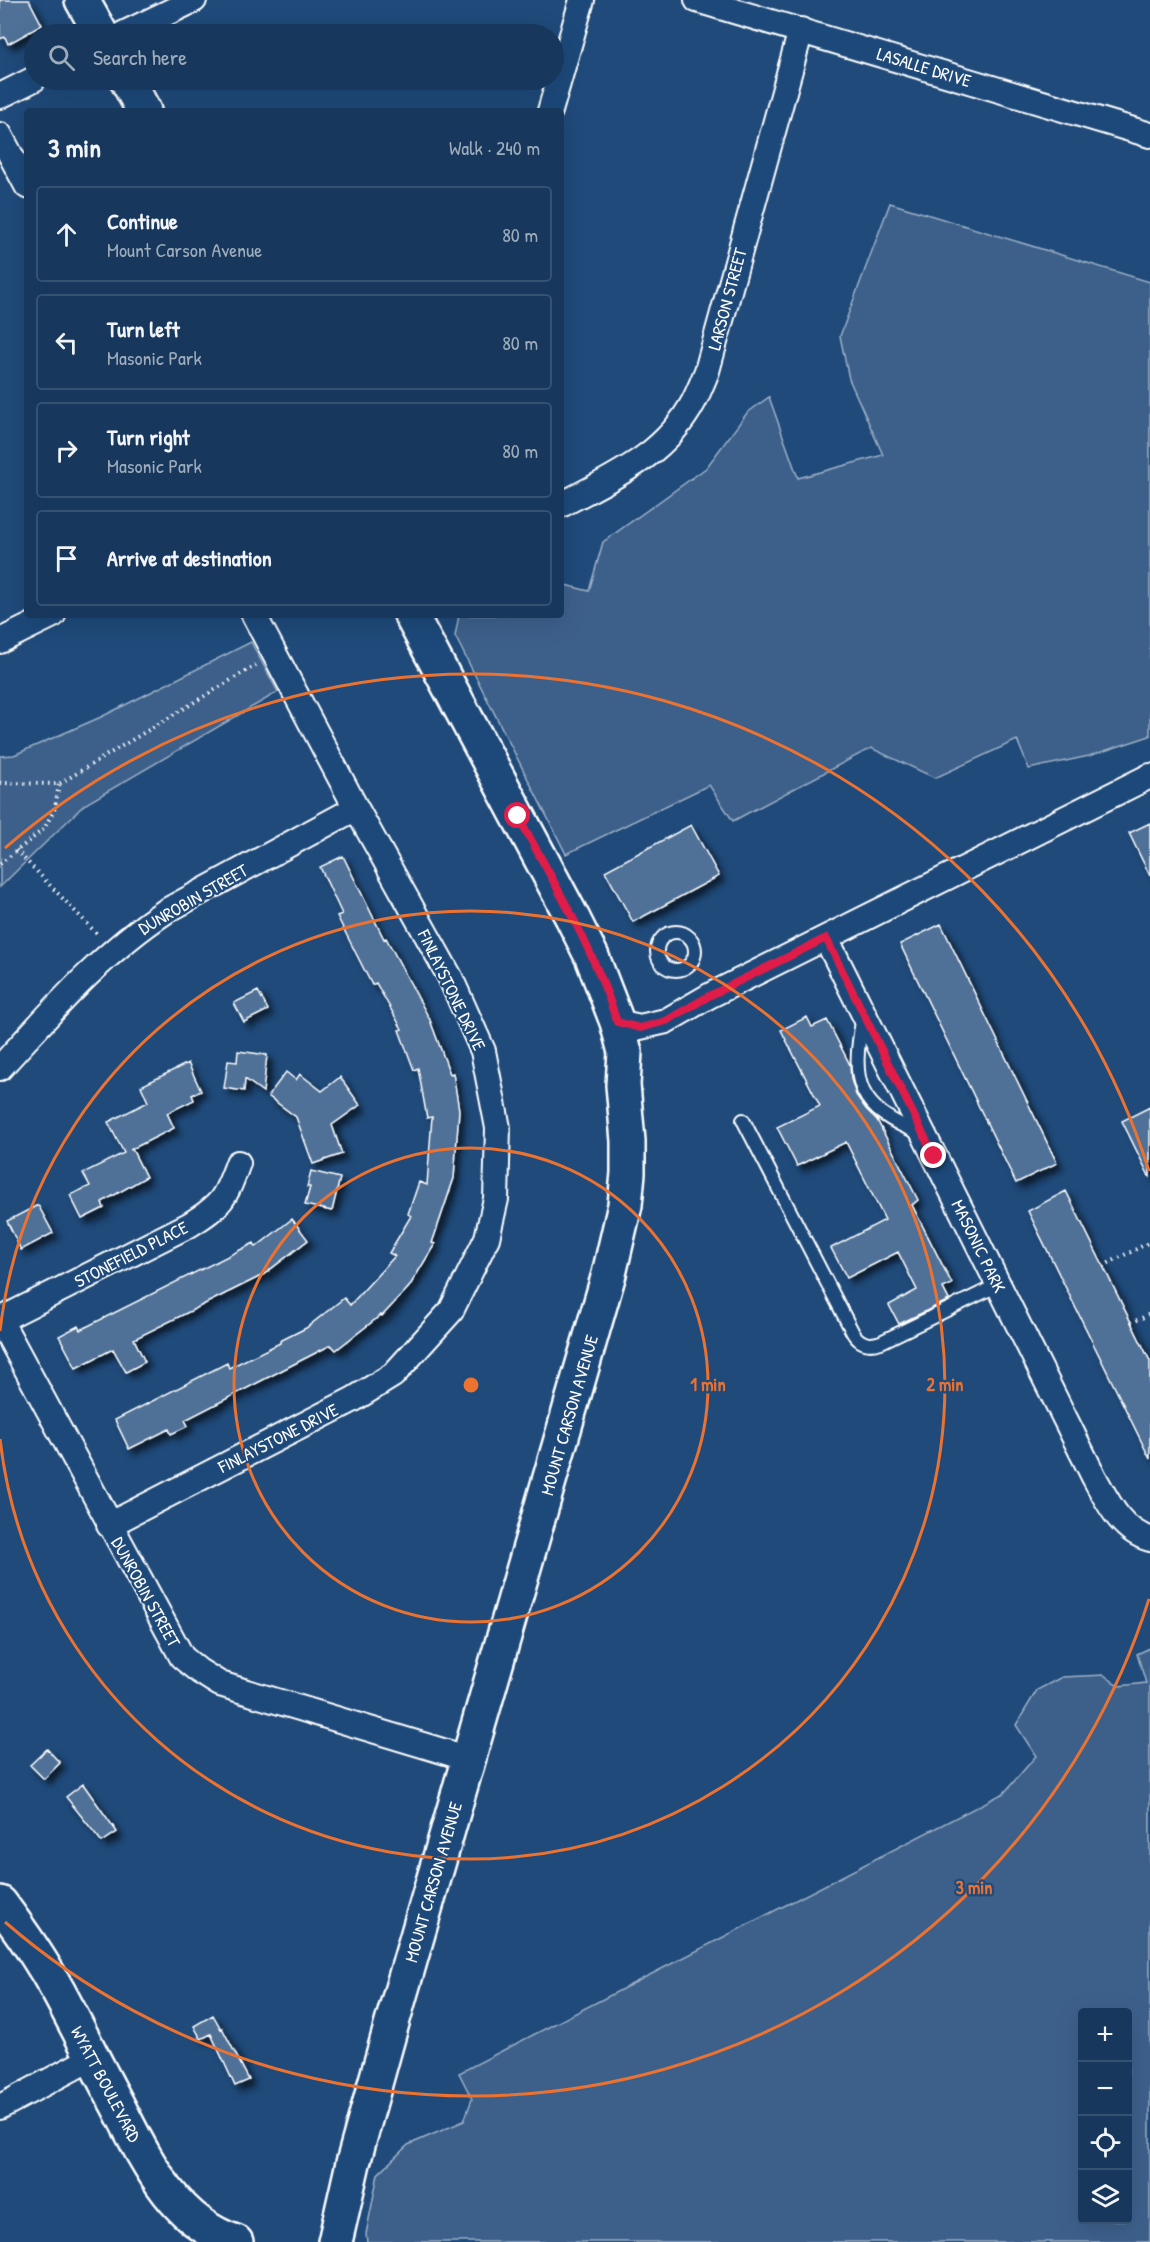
<!DOCTYPE html>
<meta charset="utf-8">
<style>
body{margin:0;font-family:"Patrick Hand",sans-serif;background:#203f62;color:#f1f3f6}
.controls{position:absolute;right:18px;bottom:18px;display:grid;overflow:hidden;border-radius:6px;box-shadow:0 6px 24px #0002}
.controls button{width:54px;height:54px;display:grid;place-items:center;padding:0;border:0;border-bottom:2px solid #365272;background:#17385c;color:#f1f3f6;font:30px sans-serif}
.stop{position:absolute;width:18px;height:18px;margin:-14px;border:4px solid #e11d48;border-radius:50%;background:#fff}
.stop.end{background:#e11d48;border-color:#fff;box-shadow:0 2px 6px #0008}
.list{margin:0;padding:0;list-style:none}
h2{display:flex;justify-content:space-between;align-items:center;height:78px;margin:0;padding:0 24px;font-size:26px}
h2 small{font-size:20px;font-weight:400;color:#9eacbb}
.list li{display:grid;grid-template-columns:39px 1fr auto;gap:18px;align-items:center;box-sizing:border-box;height:96px;margin:0 12px 12px;padding:0 12px;border:2px solid #365272;border-radius:6px}
.list b{display:block;font-size:22px;white-space:nowrap}
.list p{margin:0;font-size:20px;white-space:nowrap;color:#9eacbb}
.list em{font-size:20px;font-style:normal;color:#9eacbb}
.icon{flex:none;width:33px;height:33px;fill:none;stroke:currentColor;stroke-width:2;stroke-linecap:round;stroke-linejoin:round}
.map{position:relative;flex:none;width:1150px;height:2242px;overflow:hidden}
.search{position:absolute;background:#17385c;box-shadow:0 6px 24px #0002;left:24px;top:24px;width:540px;height:66px;display:flex;align-items:center;gap:15px;box-sizing:border-box;padding:0 21px;border-radius:33px;color:#9eacbb;font-size:22px}
.panel{position:absolute;background:#17385c;box-shadow:0 6px 24px #0002;left:24px;top:108px;width:540px;height:510px;border-radius:6px}
.map>svg:first-child{display:block}
.green{fill:#3c618b;stroke:#9eb0c5;stroke-width:1.5;fill-rule:evenodd}
.building{fill:#507197;stroke:#fff;stroke-width:1.5;filter:url(#shadow)}
.lines{fill:none;stroke-linecap:round;stroke-linejoin:round}
.lane-casing{stroke:#fff;stroke-width:16}
.street-casing{stroke:#fff;stroke-width:28}
.secondary-casing{stroke:#fff;stroke-width:38}
.path{stroke:#fff;stroke-width:4;stroke-dasharray:1.5 4.5;stroke-linecap:butt}
.lane{stroke:#1f4a7a;stroke-width:12}
.street{stroke:#1f4a7a;stroke-width:24}
.secondary{stroke:#1f4a7a;stroke-width:33}
.route{stroke:#e11d48;stroke-width:8}
.ring{fill:none;stroke:#eb7230;stroke-width:3}
.labels{text-anchor:middle;dominant-baseline:central;stroke-width:4.5;stroke-linejoin:round;paint-order:stroke}
.street-label{font-size:18px;fill:#fff;stroke:#1f4a7a}
.centre{fill:#eb7230;stroke:#1f4a7a;stroke-width:3}
.ring-label{font-size:18px;text-anchor:middle;font-weight:bold;fill:#eb7230;stroke:#1f4a7a;stroke-width:4.5;stroke-linejoin:round;paint-order:stroke}
</style>
<div class="map">
<svg width="1150" height="2242" viewBox="0 0 1150 2242">
<defs>
<filter id="shadow"><feDropShadow dx="5.5" dy="5.5" stdDeviation="3" flood-color="#0009"/></filter>
</defs>
<rect width="100%" height="100%" fill="#1f4a7a"/>
<filter id="ink" filterUnits="userSpaceOnUse"><feTurbulence type="fractalNoise" baseFrequency=".0167" numOctaves="2"/><feDisplacementMap in="SourceGraphic" scale="12" xChannelSelector="R" yChannelSelector="G"/><feConvolveMatrix kernelMatrix="1 2 1 2 8 2 1 2 1" color-interpolation-filters="sRGB"/></filter>
<g filter="url(#ink)">
<path class="green" d="M 890,203 L 1150,282 L 1150,736 L 1089,756 L 1029,769 L 1017,740 L 935,778 L 871,748 L 733,821 L 709,785 L 566,854 L 455,636 L 459,615 L 561,615 L 561,584 L 589,591 L 603,542 L 706,468 L 747,413 L 769,397 L 798,478 L 883,455 L 849,379 L 840,336 Z
M 251,642 L 278,692 L 84,805 L 0,887 L 0,756 L 14,755 L 101,717 Z
M 1150,1648 L 1150,2242 L 367,2242 L 366,2234 L 378,2174 L 408,2145 L 464,2121 L 472,2099 L 459,2073 L 1004,1793 L 1036,1756 L 1016,1725 L 1037,1690 L 1062,1677 L 1104,1675 L 1119,1686 L 1146,1683 L 1137,1654 ZM 1128,2012 L 1128,2220 L 1082,2220 L 1082,2012 Z"/>
<path class="building" d="M 0,0 L 29,0 L 42,25 L 8,44 L 5,37 L 0,39 Z
M 1150,823 L 1150,876 L 1129,833 Z
M 691,825 L 719,876 L 633,922 L 605,871 Z
M 343,856 L 384,939 L 386,938 L 430,1020 L 450,1074 L 453,1073 L 459,1110 L 454,1178 L 432,1243 L 435,1244 L 409,1287 L 382,1316 L 381,1315 L 336,1350 L 331,1345 L 185,1420 L 188,1426 L 171,1434 L 169,1429 L 129,1449 L 115,1420 L 227,1363 L 229,1368 L 280,1343 L 280,1341 L 306,1328 L 344,1298 L 350,1305 L 395,1256 L 389,1253 L 411,1216 L 408,1214 L 419,1182 L 427,1185 L 432,1117 L 427,1118 L 418,1068 L 414,1070 L 399,1030 L 402,1029 L 376,983 L 372,985 L 337,916 L 342,914 L 320,867 Z
M 941,924 L 1057,1163 L 1016,1183 L 900,944 Z
M 258,991 L 268,1010 L 244,1022 L 234,1003 Z
M 807,1017 L 812,1027 L 827,1020 L 850,1065 L 851,1079 L 856,1095 L 866,1109 L 877,1120 L 918,1200 L 912,1205 L 952,1284 L 943,1288 L 949,1300 L 899,1324 L 889,1305 L 917,1290 L 898,1252 L 847,1278 L 831,1248 L 885,1220 L 846,1142 L 797,1166 L 777,1127 L 820,1106 L 781,1030 Z
M 238,1051 L 267,1055 L 263,1092 L 245,1079 L 244,1091 L 224,1088 L 228,1061 L 237,1062 Z
M 188,1063 L 201,1091 L 192,1095 L 194,1100 L 167,1113 L 174,1128 L 130,1150 L 132,1149 L 146,1177 L 102,1202 L 104,1208 L 82,1219 L 70,1195 L 90,1186 L 83,1173 L 124,1153 L 108,1122 L 148,1102 L 141,1086 Z
M 286,1072 L 296,1080 L 300,1074 L 322,1091 L 340,1077 L 360,1105 L 332,1125 L 342,1154 L 313,1164 L 296,1117 L 268,1096 Z
M 1150,1107 L 1150,1178 L 1122,1121 Z
M 311,1171 L 340,1178 L 332,1211 L 305,1205 L 310,1187 L 307,1187 Z
M 1066,1191 L 1150,1361 L 1150,1459 L 1028,1211 Z
M 38,1205 L 53,1233 L 21,1250 L 7,1221 Z
M 292,1219 L 308,1240 L 263,1275 L 134,1339 L 145,1362 L 126,1372 L 113,1349 L 76,1368 L 59,1336 L 78,1326 L 80,1330 L 254,1243 L 256,1247 Z
M 47,1749 L 60,1763 L 44,1779 L 30,1765 Z
M 83,1784 L 117,1832 L 102,1842 L 66,1797 Z
M 213,2015 L 221,2029 L 222,2028 L 249,2080 L 235,2086 L 211,2034 L 201,2039 L 194,2026 Z"/>
<g class="lines">
<g class="lane-casing">
<path id="lane" d="M657 951a19 19 0 1 1 38 0a19 19 0 1 1-38 0Z
M 863,1017 C 850,1083 857,1109 922,1134
M 743,1120 L 853,1333 C 860,1344 869,1346 881,1342 L 998,1285"/>
</g>
<g class="street-casing">
<path id="street" d="M 697,0 L 1150,135
M 123,34 L 194,0
M 0,96 L 34,79
M 550,111 L 582,0
M 0,135 L 27,186
M 561,505 C 613,477 665,456 694,401 C 699,391 703,381 707,371 L 801,30
M 0,641 L 53,615
M 826,938 L 1094,1477 C 1108,1502 1121,1531 1150,1539
M 617,1022 L 640,1027 L 666,1021 L 709,996 L 1150,776
M 0,1068 C 52,1011 102,953 166,911 L 356,808
M 238,1163 C 225,1199 222,1205 189,1225 L 0,1320 L 182,1657 L 199,1671 L 220,1684 L 469,1759
M 109,1525 L 354,1399 L 393,1375 L 451,1311 L 487,1238 L 496,1199 L 498,1128 L 483,1051 L 450,977 L 356,808 L 254,615
M 0,2107 L 92,2058"/>
</g>
<g class="secondary-casing">
<path id="secondary" d="M 82,0 L 101,34
M 127,80 L 144,111
M 0,1903 C 21,1931 41,1960 58,1991 C 78,2028 97,2067 117,2104 C 145,2158 173,2222 236,2242
M 335,2242 L 353,2163 L 392,2023 L 609,1274 L 625,1205 L 628,1173 L 628,1141 L 623,1085 L 625,1052 L 617,1022 L 592,957 L 572,917 L 411,615"/>
</g>
<path class="path" d="M 0,783 L 59,784 L 256,665
M 16,850 L 99,936
M 0,864 L 44,829 L 55,808 L 59,784
M 1103,1266 L 1150,1242
M 1131,1323 L 1150,1314"/>
<use href="#lane" class="lane"/>
<use href="#street" class="street"/>
<use href="#secondary" class="secondary"/>
</g>
</g>
<g class="lines" filter="url(#ink)">
<path class="route" d="M 518,816 C 554,883 594,949 617,1022 L 640,1028 L 666,1021 L 709,996 L 826,938 L 934,1156"/>
</g>
<g class="ring">
<circle cx="471" cy="1385" r="237"/>
<path d="M0 1331A474 474 0 1 1 0 1439"/>
<path d="M1149 1599A711 711 0 0 1 5 1922M5 848A711 711 0 0 1 1149 1171"/>
</g>
<g class="labels">
<g class="street-label">
<text transform="translate(924 67) rotate(17)">LASALLE DRIVE</text>
<text transform="translate(727 299) rotate(-75)">LARSON STREET</text>
<text transform="translate(193 899) rotate(-30)">DUNROBIN STREET</text>
<text transform="translate(452 990) rotate(64)">FINLAYSTONE DRIVE</text>
<text transform="translate(979 1246) rotate(64)">MASONIC PARK</text>
<text transform="translate(131 1254) rotate(-27)">STONEFIELD PLACE</text>
<text transform="translate(569 1415) rotate(-74)">MOUNT CARSON AVENUE</text>
<text transform="translate(278 1438) rotate(-27)">FINLAYSTONE DRIVE</text>
<text transform="translate(146 1592) rotate(61)">DUNROBIN STREET</text>
<text transform="translate(433 1882) rotate(-74)">MOUNT CARSON AVENUE</text>
<text transform="translate(106 2084) rotate(62)">WYATT BOULEVARD</text>
</g>
</g>
<circle cx="471" cy="1385" r="9" class="centre"/>
<g class="ring-label">
<text x="708" y="1391">1 min</text>
<text x="945" y="1391">2 min</text>
<text x="974" y="1894">3 min</text>
</g>
</svg>
<div class="controls">
<button>+</button>
<button>−</button>
<button><svg class="icon" aria-label="locate" viewBox="0 0 24 24"><circle cx="12" cy="12" r="6"/><path d="M12 2v4M12 18v4M2 12h4M18 12h4"/></svg></button>
<button><svg class="icon" aria-label="layers" viewBox="0 0 24 24"><path d="M12 4l9 5-9 5-9-5zM3 14l9 5 9-5"/></svg></button>
</div>
<div class="stop" style="left:518px;top:816px"></div>
<div class="stop end" style="left:934px;top:1156px"></div>
<div class="search"><svg class="icon" aria-label="search" viewBox="0 0 24 24"><circle cx="10" cy="10" r="6"/><path d="M15 15l6 6"/></svg>Search here</div>
<section class="panel">
<h2>3 min<small>Walk · 240 m</small></h2>
<ul class="list">
<li><svg class="icon" aria-label="ahead" viewBox="0 0 24 24"><path d="M12 20V5M6 11l6-6 6 6"/></svg><div><b>Continue</b><p>Mount Carson Avenue</p></div><em>80 m</em></li>
<li><svg class="icon" aria-label="left" viewBox="0 0 24 24"><path d="M17 20v-9H6M10 6l-5 5 5 5"/></svg><div><b>Turn left</b><p>Masonic Park</p></div><em>80 m</em></li>
<li><svg class="icon" aria-label="right" viewBox="0 0 24 24"><path d="M7 20v-9h11M14 6l5 5-5 5"/></svg><div><b>Turn right</b><p>Masonic Park</p></div><em>80 m</em></li>
<li><svg class="icon" aria-label="arrive" viewBox="0 0 24 24"><path d="M6 21V4h12l-3 4 3 4H6"/></svg><div><b>Arrive at destination</b></div></li>
</ul>
</section>
</div>
